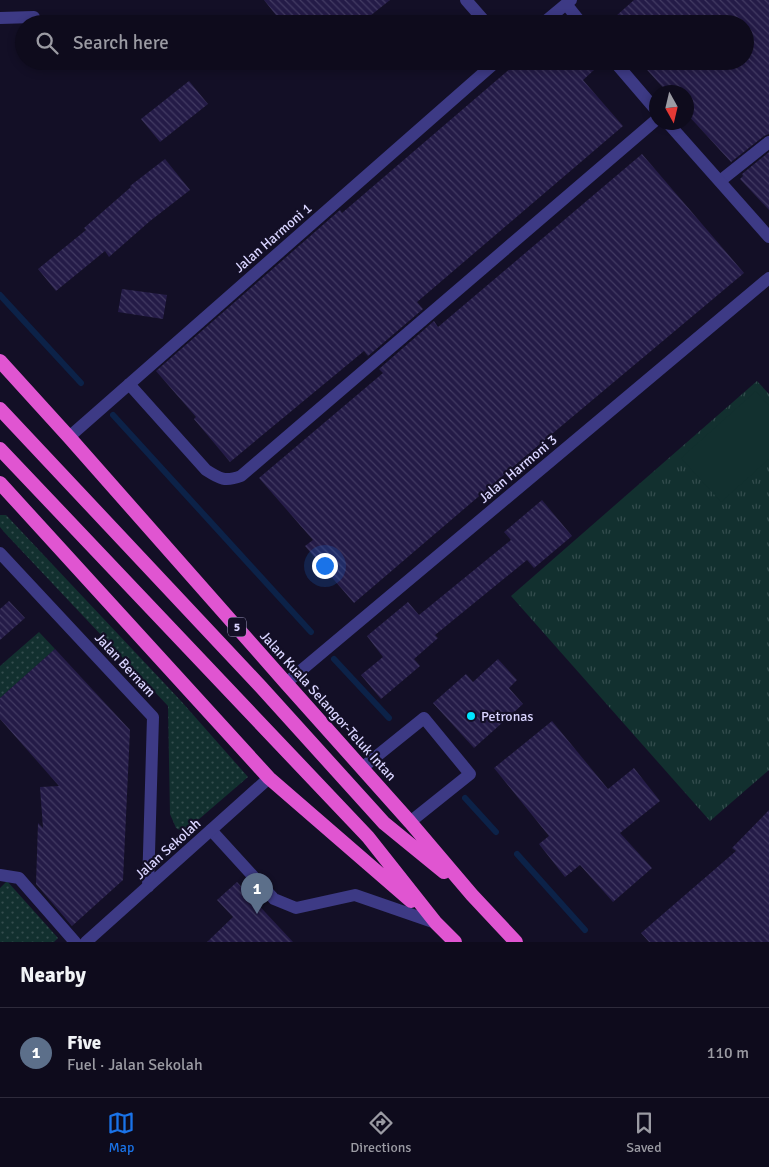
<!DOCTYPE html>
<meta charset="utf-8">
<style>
body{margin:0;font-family:Signika,sans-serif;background:#171425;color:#f1f3f6}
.compass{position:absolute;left:649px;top:85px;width:45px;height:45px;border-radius:50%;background:#0e0b1c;box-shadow:0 2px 8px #0003;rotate:172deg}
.you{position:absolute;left:324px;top:565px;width:18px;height:18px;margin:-12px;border:4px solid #fff;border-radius:50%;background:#1a73e8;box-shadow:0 0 0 8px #1a73e833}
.badge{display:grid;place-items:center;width:32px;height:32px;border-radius:50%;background:#1a73e8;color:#fff;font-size:16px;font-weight:700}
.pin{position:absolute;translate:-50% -41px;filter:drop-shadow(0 1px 2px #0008)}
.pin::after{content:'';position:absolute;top:26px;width:18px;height:15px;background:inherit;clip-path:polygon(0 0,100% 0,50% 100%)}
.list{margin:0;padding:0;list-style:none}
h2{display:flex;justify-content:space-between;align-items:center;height:65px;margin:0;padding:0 20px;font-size:21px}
h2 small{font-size:16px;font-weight:400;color:#9b9ba3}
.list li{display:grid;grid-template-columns:32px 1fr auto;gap:15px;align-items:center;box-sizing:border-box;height:90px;padding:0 20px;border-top:1px solid #2e2b3b}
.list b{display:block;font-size:19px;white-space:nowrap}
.list p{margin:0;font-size:16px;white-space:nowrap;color:#9b9ba3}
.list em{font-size:16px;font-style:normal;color:#9b9ba3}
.icon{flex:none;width:28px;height:28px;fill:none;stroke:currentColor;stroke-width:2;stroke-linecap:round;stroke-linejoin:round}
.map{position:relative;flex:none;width:769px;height:942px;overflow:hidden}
.search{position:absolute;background:#0e0b1c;box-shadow:0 2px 8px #0003;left:15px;right:15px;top:15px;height:55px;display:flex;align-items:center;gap:12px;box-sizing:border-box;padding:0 18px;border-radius:28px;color:#9b9ba3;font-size:19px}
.sheet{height:155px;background:#0e0b1c}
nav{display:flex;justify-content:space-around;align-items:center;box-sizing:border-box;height:70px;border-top:1px solid #2e2b3b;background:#0e0b1c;font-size:14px;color:#9b9ba3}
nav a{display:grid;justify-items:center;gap:2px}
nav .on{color:#1a73e8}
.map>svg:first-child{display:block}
.grass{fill:url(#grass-dots)}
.park{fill:url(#park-tufts)}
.pitch{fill:#12302f}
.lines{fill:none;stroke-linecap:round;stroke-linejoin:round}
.stream{stroke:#0c2248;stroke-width:6}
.building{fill:url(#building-back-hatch)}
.service{stroke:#3d3a85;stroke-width:12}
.minor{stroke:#3d3a85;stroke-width:12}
.trunk{stroke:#e055d1;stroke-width:14}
.poi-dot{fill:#00e5ff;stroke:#130f26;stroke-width:2}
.labels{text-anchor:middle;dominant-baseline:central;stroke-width:4.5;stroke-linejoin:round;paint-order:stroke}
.shield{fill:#130f26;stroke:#9e99be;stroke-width:1}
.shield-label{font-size:12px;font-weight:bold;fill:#d9d4ff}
.street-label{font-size:14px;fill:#d9d4ff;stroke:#130f26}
.poi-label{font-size:14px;fill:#d9d4ff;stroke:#130f26;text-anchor:start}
</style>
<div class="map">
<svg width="769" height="942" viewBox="0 0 769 942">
<defs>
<pattern id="grass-dots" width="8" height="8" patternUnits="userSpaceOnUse" patternTransform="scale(1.25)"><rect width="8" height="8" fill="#12302f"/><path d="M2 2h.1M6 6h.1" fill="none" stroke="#344d4e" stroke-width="1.8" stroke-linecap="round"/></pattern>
<pattern id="park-tufts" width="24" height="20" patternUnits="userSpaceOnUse" patternTransform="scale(1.25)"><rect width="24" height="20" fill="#12302f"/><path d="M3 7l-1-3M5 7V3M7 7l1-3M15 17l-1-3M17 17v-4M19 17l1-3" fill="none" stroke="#344d4e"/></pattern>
<pattern id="building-back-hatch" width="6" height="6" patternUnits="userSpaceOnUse" patternTransform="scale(1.25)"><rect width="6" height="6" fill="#241b47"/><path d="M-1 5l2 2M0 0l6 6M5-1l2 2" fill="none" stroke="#433b63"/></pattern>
</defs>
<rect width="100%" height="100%" fill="#130f26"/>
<path class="grass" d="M 0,515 L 6,515 L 181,701 L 248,777 L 184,832 L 176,828 L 170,814 L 168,706 L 4,532 L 0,527 Z
M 39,632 L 55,649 L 0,698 L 0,666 Z
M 7,881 L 58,938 L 54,942 L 0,942 L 0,888 Z"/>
<path class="park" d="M 757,381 L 769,394 L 769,770 L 710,821 L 511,596 Z"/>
<path class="pitch" d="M 756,391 L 769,406 L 769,459 L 721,502 L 681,458 Z"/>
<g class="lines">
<path class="stream" d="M 0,295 L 81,383
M 113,415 L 311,632
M 334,659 L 389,718
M 465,798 L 496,832
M 517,854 L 585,930"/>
</g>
<path class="building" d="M 264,0 L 390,0 L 360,24 L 283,24 Z
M 634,0 L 769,0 L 769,134 L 764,136 L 731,162 L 686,113 L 686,92 L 667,92 L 639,61 L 745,61 L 745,24 L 607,24 Z
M 519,61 L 586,61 L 594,70 L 583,80 L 623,126 L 417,302 L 423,309 L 368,356 L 364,351 L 230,462 L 194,419 L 196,417 L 156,371 L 340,210 L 342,213 Z
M 189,81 L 208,104 L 160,142 L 141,119 Z
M 769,152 L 769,210 L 740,179 L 743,176 L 742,174 Z
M 642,154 L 744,273 L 540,444 L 354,603 L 305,546 L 313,540 L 259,478 L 383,373 L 379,369 L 434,321 L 438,327 Z
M 165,159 L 190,190 L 150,221 L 109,257 L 105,251 L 56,291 L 38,269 L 86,230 L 84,228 L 131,187 L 130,186 Z
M 122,289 L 167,295 L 163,319 L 118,312 Z
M 542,500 L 572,536 L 534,568 L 527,560 L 435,635 L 438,638 L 414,659 L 420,666 L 381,699 L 361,675 L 383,657 L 367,636 L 408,602 L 419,615 L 511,540 L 504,532 Z
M 9,601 L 25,618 L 0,640 L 0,609 Z
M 55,649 L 130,730 L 123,880 L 72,926 L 36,884 L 38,823 L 43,828 L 40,787 L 59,786 L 0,719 L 0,698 Z
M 498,659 L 517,680 L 509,688 L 523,704 L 474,748 L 433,703 L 466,674 L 473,682 Z
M 552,721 L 608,789 L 634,768 L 660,801 L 620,833 L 652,868 L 613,902 L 580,865 L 565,877 L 539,844 L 549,836 L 494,768 Z
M 769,810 L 769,942 L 649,942 L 641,933 L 736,851 L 732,848 Z
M 237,882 L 293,942 L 207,942 L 233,917 L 217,900 Z"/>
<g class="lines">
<path class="service" d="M 720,181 L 769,142
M 362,768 L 424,718 L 470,774 L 410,822
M 211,830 L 274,899 L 296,908 L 355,895 L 436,923"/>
<path class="minor" d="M 466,0 L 487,24
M 566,4 L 582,24
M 0,18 L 34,17
M 542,24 L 571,0
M 614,61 L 656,110
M 667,122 L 769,237
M 129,384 L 206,470 C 220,479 225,482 241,476 L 656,120
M 69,437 L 497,61
M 0,553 L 153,717 L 148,887
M 286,683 L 769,278
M 0,875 L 19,878 L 75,942
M 86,942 L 269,778"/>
<path class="trunk" d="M 0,361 L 69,437 L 286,683 L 410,822 L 472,895 L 516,942
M 0,409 L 261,687 L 384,823 L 444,872
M 0,449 L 368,837 L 436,923 L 455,942
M 0,483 L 269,778 L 411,901"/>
</g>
<circle class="poi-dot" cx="471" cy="716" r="5"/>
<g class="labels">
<rect class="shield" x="228" y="617.5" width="18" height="19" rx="4"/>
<g class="shield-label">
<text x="237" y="627">5</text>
</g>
<g class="street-label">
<text transform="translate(273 238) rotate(-41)">Jalan Harmoni 1</text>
<text transform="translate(518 469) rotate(-40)">Jalan Harmoni 3</text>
<text transform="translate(125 665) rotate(47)">Jalan Bernam</text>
<text transform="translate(328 706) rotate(48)">Jalan Kuala Selangor-Teluk Intan</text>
<text transform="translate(168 849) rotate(-42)">Jalan Sekolah</text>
</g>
<g class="poi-label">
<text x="481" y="716">Petronas</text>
</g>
</g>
</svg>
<svg class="compass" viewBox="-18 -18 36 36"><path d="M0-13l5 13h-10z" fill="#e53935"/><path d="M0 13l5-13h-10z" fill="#9b9ba3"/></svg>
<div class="you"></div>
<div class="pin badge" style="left:257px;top:914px;background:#5c6f8a">1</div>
<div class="search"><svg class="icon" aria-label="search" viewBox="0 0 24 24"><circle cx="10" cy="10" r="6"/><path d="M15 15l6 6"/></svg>Search here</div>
</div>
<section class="sheet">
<h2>Nearby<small></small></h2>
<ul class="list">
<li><span class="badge" style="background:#5c6f8a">1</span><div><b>Five</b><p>Fuel · Jalan Sekolah</p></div><em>110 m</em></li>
</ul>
</section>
<nav>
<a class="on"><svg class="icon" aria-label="map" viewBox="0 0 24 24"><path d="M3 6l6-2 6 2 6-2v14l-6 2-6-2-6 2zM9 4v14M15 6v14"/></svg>Map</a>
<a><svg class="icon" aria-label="directions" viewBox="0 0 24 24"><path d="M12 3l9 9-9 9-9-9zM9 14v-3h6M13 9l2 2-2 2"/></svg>Directions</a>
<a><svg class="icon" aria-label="saved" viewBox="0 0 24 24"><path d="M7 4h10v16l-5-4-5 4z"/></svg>Saved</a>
</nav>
